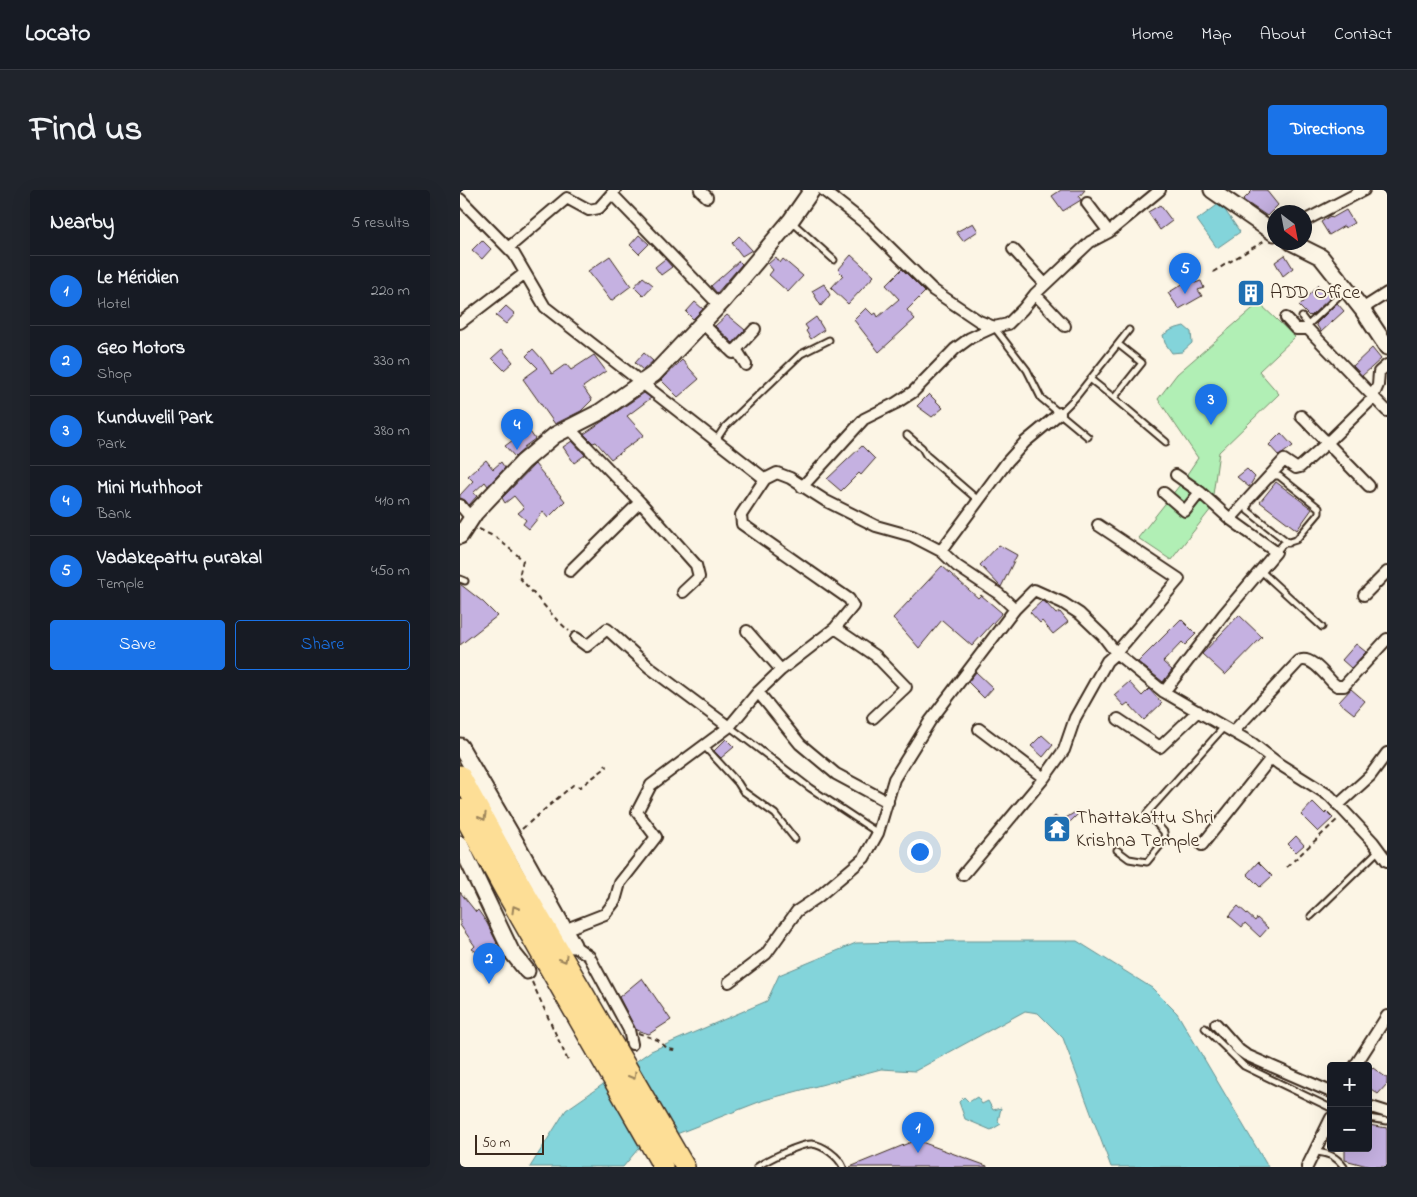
<!DOCTYPE html>
<meta charset="utf-8">
<style>
body{margin:0;font-family:"Indie Flower",sans-serif;background:#20242c;color:#f1f3f6}
.controls{position:absolute;right:15px;bottom:15px;display:grid;overflow:hidden;border-radius:5px;box-shadow:0 5px 20px #0002}
.controls button{width:45px;height:45px;display:grid;place-items:center;padding:0;border:0;border-bottom:1px solid #363941;background:#171b24;color:#f1f3f6;font:25px sans-serif}
.compass{position:absolute;left:807px;top:15px;width:45px;height:45px;border-radius:50%;background:#171b24;box-shadow:0 5px 20px #0002;rotate:148deg}
.scale{position:absolute;left:15px;bottom:12px;width:69px;box-sizing:border-box;padding-left:5px;border:2px solid #3b2a1e;border-top:0;font-size:14px;line-height:18px;white-space:nowrap;color:#3b2a1e;-webkit-text-stroke:4px #fcf5e5;paint-order:stroke}
.you{position:absolute;left:459px;top:661px;width:18px;height:18px;margin:-12px;border:4px solid #fff;border-radius:50%;background:#1a73e8;box-shadow:0 0 0 8px #1a73e833}
.badge{display:grid;place-items:center;width:32px;height:32px;border-radius:50%;background:#1a73e8;color:#fff;font-size:16px;font-weight:700}
.pin{position:absolute;translate:-50% -41px;filter:drop-shadow(0 1px 2px #0008)}
.pin::after{content:'';position:absolute;top:26px;width:18px;height:15px;background:inherit;clip-path:polygon(0 0,100% 0,50% 100%)}
.list{margin:0;padding:0;list-style:none}
h2{display:flex;justify-content:space-between;align-items:center;height:65px;margin:0;padding:0 20px;font-size:21px}
h2 small{font-size:16px;font-weight:400;color:#9ea1a6}
.list li{display:grid;grid-template-columns:32px 1fr auto;gap:15px;align-items:center;box-sizing:border-box;height:70px;padding:0 20px;border-top:1px solid #363941}
.list b{display:block;font-size:19px;white-space:nowrap}
.list p{margin:0;font-size:16px;white-space:nowrap;color:#9ea1a6}
.list em{font-size:16px;font-style:normal;color:#9ea1a6}
.actions{display:flex;gap:10px;padding:15px 20px}
.actions a{flex:1;padding:11px 0;border:1px solid #1a73e8;border-radius:5px;text-align:center;font-size:18px;color:#1a73e8}
.actions .main{background:#1a73e8;color:#fff}
.map{position:relative;flex:none;width:927px;height:977px;overflow:hidden;border-radius:5px}
header{display:flex;align-items:center;gap:30px;box-sizing:border-box;height:70px;padding:0 25px;background:#171b24;border-bottom:1px solid #363941}
header strong{font-size:24px}
nav{display:flex;gap:28px;margin-inline-start:auto;font-size:18px}
.intro{display:flex;align-items:center;justify-content:space-between;box-sizing:border-box;height:120px;padding:0 30px}
h1{margin:0;font-size:35px}
.button{padding:12px 22px;border-radius:5px;background:#1a73e8;color:#fff;font-size:18px;font-weight:700}
main{display:flex;gap:30px;padding:0 30px}
aside{flex:1;background:#171b24;border-radius:5px;box-shadow:0 5px 20px #0002}
.map>svg:first-child{display:block}
.green{fill:#b1efb5;stroke:#768c6a}
.water{fill:#83d4da;stroke:#66908f}
.building{fill:#c5b1e1;stroke:#3b2a1e}
.lines{fill:none;stroke-linecap:round;stroke-linejoin:round}
.lane-casing{stroke:#3b2a1e;stroke-width:9}
.street-casing{stroke:#3b2a1e;stroke-width:14}
.secondary-casing{stroke:#3b2a1e;stroke-width:19}
.highway-casing{stroke:#3b2a1e;stroke-width:22}
.path{stroke:#3b2a1e;stroke-width:2;stroke-dasharray:5 4;stroke-linecap:butt}
.lane{stroke:#fcf5e5;stroke-width:5}
.street{stroke:#fcf5e5;stroke-width:10}
.secondary{stroke:#fcf5e5;stroke-width:15}
.highway{stroke:#fdde96;stroke-width:19}
.oneway{stroke:#9c845a}
.labels{text-anchor:middle;dominant-baseline:central;stroke-width:4;stroke-linejoin:round;paint-order:stroke}
.poi-label{font-size:20px;fill:#3b2a1e;stroke:#fcf5e5;text-anchor:start}
</style>
<header>
<strong>Locato</strong>
<nav><a>Home</a><a>Map</a><a>About</a><a>Contact</a></nav>
</header>
<div class="intro"><h1>Find us</h1><a class="button">Directions</a></div>
<main>
<aside>
<h2>Nearby<small>5 results</small></h2>
<ul class="list">
<li><span class="badge">1</span><div><b>Le Méridien</b><p>Hotel</p></div><em>220 m</em></li>
<li><span class="badge">2</span><div><b>Geo Motors</b><p>Shop</p></div><em>330 m</em></li>
<li><span class="badge">3</span><div><b>Kunduvelil Park</b><p>Park</p></div><em>380 m</em></li>
<li><span class="badge">4</span><div><b>Mini Muthhoot</b><p>Bank</p></div><em>410 m</em></li>
<li><span class="badge">5</span><div><b>Vadakepattu purakal</b><p>Temple</p></div><em>450 m</em></li>
</ul>
<div class="actions"><a class="main">Save</a><a>Share</a></div>
</aside>
<div class="map">
<svg width="927" height="977" viewBox="0 0 927 977">
<rect width="100%" height="100%" fill="#fcf5e5"/>
<filter id="ink" filterUnits="userSpaceOnUse"><feTurbulence type="fractalNoise" baseFrequency=".02" numOctaves="2"/><feDisplacementMap in="SourceGraphic" scale="10" xChannelSelector="R" yChannelSelector="G"/><feConvolveMatrix kernelMatrix="1 2 1 2 8 2 1 2 1" color-interpolation-filters="sRGB"/></filter>
<g filter="url(#ink)">
<path class="green" d="M 799,113 L 835,147 L 799,181 L 819,204 L 759,262 L 751,319 L 711,370 L 678,348 L 719,296 L 738,268 L 698,209 L 717,184 Z"/>
<path class="water" d="M 760,13 L 780,42 L 757,58 L 737,30 Z
M 724,136 L 731,142 L 732,153 L 722,162 L 712,163 L 705,153 L 703,145 L 713,139 Z
M 495,751 L 617,751 L 692,798 L 717,823 L 808,977 L 651,977 L 603,848 L 578,823 L 565,821 L 455,881 L 421,879 L 304,910 L 178,959 L 163,977 L 70,977 L 106,920 L 191,861 L 307,811 L 319,785 L 396,753 Z
M 504,907 L 509,912 L 517,907 L 522,914 L 528,911 L 533,920 L 541,918 L 538,931 L 541,934 L 531,940 L 505,929 L 499,912 Z"/>
<path class="building" d="M 601,0 L 625,0 L 619,7 L 621,10 L 603,21 L 592,6 Z
M 793,0 L 806,0 L 818,15 L 807,26 L 783,10 Z
M 700,15 L 712,31 L 700,40 L 688,22 Z
M 886,20 L 894,33 L 885,38 L 884,36 L 869,45 L 861,32 L 870,26 L 872,28 Z
M 513,33 L 518,41 L 503,51 L 496,42 Z
M 179,45 L 189,54 L 179,64 L 170,55 Z
M 279,46 L 292,60 L 282,66 L 272,53 Z
M 22,50 L 31,59 L 22,69 L 12,60 Z
M 391,65 L 414,86 L 388,114 L 371,98 L 383,85 L 378,80 Z
M 825,65 L 833,78 L 823,86 L 815,72 Z
M 150,66 L 171,96 L 151,111 L 128,81 Z
M 316,67 L 320,73 L 323,69 L 343,86 L 328,102 L 309,85 L 313,80 L 308,74 Z
M 205,69 L 212,77 L 201,85 L 195,77 Z
M 279,71 L 282,74 L 257,103 L 251,96 Z
M 442,79 L 465,102 L 447,120 L 455,129 L 419,162 L 394,130 L 406,118 L 413,125 L 416,123 L 418,127 L 439,109 L 426,95 Z
M 183,87 L 193,95 L 183,106 L 174,97 Z
M 732,88 L 735,93 L 741,91 L 744,98 L 738,100 L 742,106 L 719,119 L 708,103 Z
M 790,90 L 802,108 L 792,115 L 780,97 Z
M 364,94 L 370,105 L 361,116 L 352,101 Z
M 858,95 L 871,107 L 851,126 L 850,125 L 849,126 L 839,116 Z
M 235,112 L 243,119 L 233,129 L 226,122 Z
M 877,113 L 884,121 L 861,142 L 856,134 Z
M 46,116 L 55,124 L 46,134 L 36,126 Z
M 267,125 L 285,140 L 273,153 L 255,136 Z
M 356,127 L 364,140 L 351,149 L 346,141 L 348,139 L 345,135 Z
M 912,158 L 921,169 L 902,186 L 893,176 Z
M 42,159 L 53,172 L 44,180 L 32,168 Z
M 73,159 L 82,169 L 92,184 L 106,174 L 111,180 L 134,165 L 146,181 L 123,197 L 132,210 L 121,221 L 95,234 L 63,189 L 78,178 L 66,166 Z
M 184,163 L 193,171 L 183,180 L 175,173 Z
M 222,170 L 239,189 L 218,207 L 201,190 Z
M 184,203 L 191,208 L 167,226 L 184,245 L 151,269 L 136,252 L 133,253 L 124,244 Z
M 469,204 L 483,218 L 472,227 L 457,216 Z
M 57,223 L 75,249 L 64,257 L 64,259 L 55,267 L 45,256 L 57,247 L 45,232 Z
M 821,243 L 833,256 L 819,266 L 809,255 Z
M 112,251 L 125,265 L 114,273 L 103,257 Z
M 402,256 L 415,269 L 401,285 L 399,283 L 381,301 L 367,289 Z
M 26,270 L 33,279 L 41,272 L 45,278 L 28,296 L 25,292 L 13,303 L 17,306 L 9,315 L 5,310 L 0,308 L 0,305 L 13,291 L 8,286 Z
M 75,274 L 105,311 L 88,328 L 83,322 L 69,339 L 63,334 L 66,330 L 58,323 L 64,318 L 54,306 L 45,313 L 42,308 Z
M 787,279 L 795,287 L 789,297 L 777,287 Z
M 816,292 L 852,319 L 837,340 L 800,312 Z
M 539,355 L 557,365 L 541,397 L 520,375 Z
M 482,376 L 518,408 L 521,405 L 542,423 L 512,456 L 482,430 L 459,458 L 433,428 Z
M 0,394 L 23,412 L 37,426 L 0,455 Z
M 582,411 L 586,413 L 596,424 L 600,422 L 608,432 L 593,444 L 582,431 L 580,433 L 570,422 Z
M 779,425 L 802,447 L 765,485 L 742,464 Z
M 721,429 L 736,444 L 725,455 L 722,452 L 703,472 L 712,480 L 703,492 L 678,472 Z
M 896,454 L 906,462 L 891,478 L 882,470 Z
M 516,482 L 533,498 L 524,508 L 508,492 Z
M 669,492 L 682,506 L 689,499 L 702,513 L 684,530 L 668,513 L 664,516 L 654,505 Z
M 891,499 L 905,511 L 894,524 L 879,512 Z
M 582,545 L 593,555 L 583,567 L 571,556 Z
M 266,549 L 274,557 L 261,568 L 254,561 Z
M 853,612 L 865,624 L 867,622 L 873,628 L 858,642 L 841,625 Z
M 617,621 L 619,623 L 596,646 L 587,633 L 595,626 L 601,631 Z
M 836,646 L 844,655 L 836,662 L 828,654 Z
M 798,672 L 812,686 L 800,697 L 787,684 Z
M 0,702 L 16,722 L 18,720 L 27,733 L 37,753 L 29,761 L 31,764 L 26,768 L 12,759 L 15,756 L 0,735 Z
M 778,716 L 795,731 L 797,728 L 808,738 L 800,747 L 785,733 L 782,737 L 769,726 Z
M 182,788 L 211,830 L 189,844 L 176,840 L 159,807 Z
M 913,878 L 927,888 L 927,894 L 918,904 L 908,897 L 908,883 Z
M 908,935 L 927,938 L 927,977 L 911,977 L 885,970 L 885,958 L 908,958 Z
M 456,950 L 527,976 L 527,977 L 390,977 Z"/>
<g class="lines">
<g class="lane-casing">
<path id="lane" d="M 332,32 L 374,70
M 842,127 L 848,135 L 884,101
M 534,137 L 567,180 L 581,208 L 628,247
M 658,154 L 682,173 L 654,208 L 706,252
M 630,189 L 654,208
M 600,223 L 616,207 L 669,140
M 447,245 L 462,258 L 466,265 L 518,310
M 256,250 L 264,238 L 341,164 L 369,150
M 811,289 L 814,286 L 819,286 L 859,318 L 859,323 L 836,350 L 823,354 L 816,362
M 789,314 L 787,316 L 788,321 L 829,353
M 801,381 L 862,437
M 0,389 L 5,391
M 270,537 L 350,598 L 418,643
M 244,556 L 278,593 L 283,601 L 315,624 L 335,649
M 657,660 L 669,669 L 687,672 L 705,650 L 704,642 L 687,623 L 764,537
M 851,726 L 919,660
M 745,838 L 784,876 L 871,918
M 908,928 L 927,931
M 855,962 C 868,963 876,966 884,977
M 297,977 C 307,970 341,953 352,954 C 363,955 379,967 383,977"/>
</g>
<g class="street-casing">
<path id="street" d="M 240,0 L 247,7
M 363,0 L 406,34 L 473,100 L 519,131 L 534,137
M 152,4 L 259,115
M 0,9 L 54,64 L 85,117 L 305,289 L 281,325 L 282,334 L 389,409 L 393,416 L 375,438 L 321,480 L 298,502 L 269,537 L 191,595 L 177,622 L 196,647 L 160,693 L 155,711 L 145,724 L 104,740
M 627,13 L 649,42
M 844,31 L 904,0
M 48,58 L 107,8 L 129,20 L 139,18 L 155,0
M 553,59 L 585,94
M 575,104 L 605,136
M 902,119 L 927,103
M 826,128 L 836,139 L 848,139 L 927,221
M 0,133 L 65,83
M 242,133 L 273,163 L 295,139
M 276,159 L 286,175
M 841,226 L 909,296
M 109,238 L 180,312 L 236,375 L 239,387 L 223,402
M 716,285 L 740,302 L 770,329
M 305,289 L 317,283 L 330,288 L 366,311 L 416,336 L 452,346 L 481,361 L 497,376 L 539,404 L 555,419 L 574,400 L 603,413 L 620,424 L 643,446 L 656,463 L 704,502 L 792,553 L 819,574 L 870,606 L 913,652 L 927,671
M 342,297 L 404,229 L 436,213 L 453,202 L 495,159 L 510,148 L 534,137 L 548,134 L 563,119 L 575,104 L 630,52 L 649,42 L 700,0
M 704,303 L 725,321 L 740,302
M 0,315 L 11,328
M 481,361 L 547,272 L 565,252 L 600,223
M 110,381 L 180,312
M 904,405 L 927,382
M 375,438 L 416,466 L 446,497 L 413,528
M 287,441 L 321,480
M 116,448 L 127,456 L 147,439 L 190,478 L 269,537
M 298,502 L 340,554 L 376,584 L 428,612
M 704,502 L 763,425 L 816,362 L 770,329 L 824,270 L 836,278 L 840,277 L 867,253 L 912,209 L 918,195 L 919,182 L 927,175
M 658,529 L 700,557 L 738,521
M 519,539 L 584,588
M 773,542 L 839,471 C 851,465 865,485 873,493 L 877,496 L 884,496 L 927,449
M 878,615 L 910,586 L 927,563
M 742,655 L 811,568
M 503,685 L 584,588 L 604,560 L 615,528 L 647,471 L 656,463 L 719,389 L 638,335
M 113,755 L 129,766 L 169,840 L 172,854
M 269,792 L 306,764 L 337,721 L 358,707 L 404,668 L 418,643 L 434,589 L 470,531 L 555,419
M 756,834 L 779,860 L 786,865 L 871,902
M 895,876 L 927,826
M 908,916 L 927,922
M 847,977 L 871,928"/>
</g>
<g class="secondary-casing">
<path id="secondary" d="M 752,0 L 814,43
M 831,52 L 861,67 L 902,119 L 927,157
M 0,346 L 15,323 L 63,272 L 95,245 L 140,222 L 194,184 L 264,110 L 331,30 L 352,0
M 0,556 L 55,651 L 113,755
M 0,654 L 51,761 L 67,781"/>
</g>
<g class="highway-casing">
<path id="highway" d="M 0,585 L 52,680 L 225,977
M 0,619 L 45,701 L 203,977"/>
</g>
<path class="path" d="M 753,82 L 804,51
M 19,339 L 37,348 L 63,370 L 59,387 L 96,429 L 109,441
M 62,639 L 113,595 L 120,597 L 147,577 L 145,574
M 827,677 L 878,629
M 72,792 L 109,873
M 178,843 L 198,850 L 208,859 L 215,860"/>
<use href="#lane" class="lane"/>
<use href="#street" class="street"/>
<use href="#secondary" class="secondary"/>
<use href="#highway" class="highway"/>
</g>
<defs><path id="oneway-chevron" d="M-2-3.5L2.5 0L-2 3.5" fill="none" stroke-width="1.6" stroke-linecap="round" stroke-linejoin="round" transform="scale(1.25)"/></defs>
<g class="oneway">
<use href="#oneway-chevron" transform="translate(23 627) rotate(61)"/>
<use href="#oneway-chevron" transform="translate(55 719) rotate(-120)"/>
<use href="#oneway-chevron" transform="translate(104 769) rotate(60)"/>
<use href="#oneway-chevron" transform="translate(173 886) rotate(60)"/>
</g>
</g>
<defs>
<g id="building-square" transform="scale(1.4375)"><rect x="-9" y="-9" width="18" height="18" rx="4" fill="#1f6fb2" stroke="#fcf5e5"/><path d="M-4-6H4V6H1V3H-1V6H-4ZM-2.5-4.3h1.7v1.8h-1.7ZM.8-4.3h1.7v1.8H.8ZM-2.5-1h1.7V.8h-1.7ZM.8-1h1.7V.8H.8Z" fill="#fff"/></g>
<g id="temple-square" transform="scale(1.4375)"><rect x="-9" y="-9" width="18" height="18" rx="4" fill="#1f6fb2" stroke="#fcf5e5"/><path d="M0-6L5-2H3V0L6.5 2.5H4V6H1.5V3h-3V6H-4V2.5H-6.5L-3 0V-2H-5Z" fill="#fff"/></g>
</defs>
<g fill-rule="evenodd">
<use href="#building-square" x="791" y="103"/>
<use href="#temple-square" x="597" y="639"/>
</g>
<g class="labels">
<g class="poi-label">
<text x="810" y="103">ADD Office</text>
<text x="616" y="628">Thattakattu Shri<tspan x="616" dy="23">Krishna Temple</tspan></text>
</g>
</g>
</svg>
<div class="controls">
<button>+</button>
<button>−</button>
</div>
<svg class="compass" viewBox="-18 -18 36 36"><path d="M0-13l5 13h-10z" fill="#e53935"/><path d="M0 13l5-13h-10z" fill="#9ea1a6"/></svg>
<div class="scale">50 m</div>
<div class="you"></div>
<div class="pin badge" style="left:458px;top:963px">1</div>
<div class="pin badge" style="left:29px;top:794px">2</div>
<div class="pin badge" style="left:751px;top:235px">3</div>
<div class="pin badge" style="left:57px;top:260px">4</div>
<div class="pin badge" style="left:725px;top:104px">5</div>
</div>
</main>
